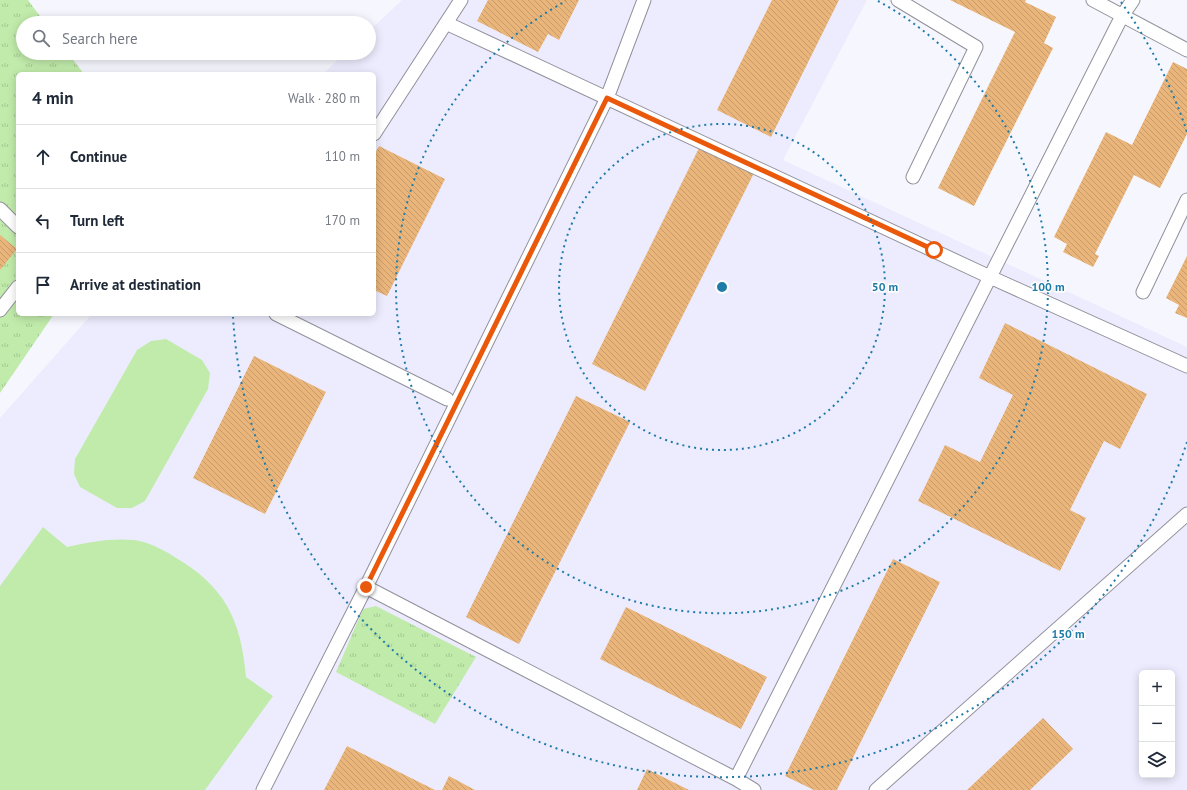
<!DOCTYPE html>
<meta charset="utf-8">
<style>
body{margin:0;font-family:"PT Sans",sans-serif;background:#f2f2f3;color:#1f2937}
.controls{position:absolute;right:12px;bottom:12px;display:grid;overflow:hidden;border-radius:6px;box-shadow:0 2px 10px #0003}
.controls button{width:36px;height:36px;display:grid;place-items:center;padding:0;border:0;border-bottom:1px solid #e0e1e3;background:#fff;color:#1f2937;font:20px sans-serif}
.stop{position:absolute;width:12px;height:12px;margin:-9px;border:3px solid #ea580c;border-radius:50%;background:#fff}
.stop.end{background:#ea580c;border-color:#fff;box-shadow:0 1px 4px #0008}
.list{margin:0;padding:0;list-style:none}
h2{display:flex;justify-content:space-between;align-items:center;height:52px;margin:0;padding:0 16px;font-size:17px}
h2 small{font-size:13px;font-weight:400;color:#747a83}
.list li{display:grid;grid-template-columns:26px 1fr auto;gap:12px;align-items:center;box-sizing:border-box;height:64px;padding:0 16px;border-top:1px solid #e0e1e3}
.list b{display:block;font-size:15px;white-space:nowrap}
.list em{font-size:13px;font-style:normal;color:#747a83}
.icon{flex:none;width:22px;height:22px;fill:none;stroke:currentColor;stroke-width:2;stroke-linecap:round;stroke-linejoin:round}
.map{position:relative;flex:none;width:1187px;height:790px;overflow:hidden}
.search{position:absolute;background:#fff;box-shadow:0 2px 10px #0003;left:16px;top:16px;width:360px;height:44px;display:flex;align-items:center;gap:10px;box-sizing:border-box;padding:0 14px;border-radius:22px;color:#747a83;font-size:15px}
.panel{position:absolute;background:#fff;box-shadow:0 2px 10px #0003;left:16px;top:72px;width:360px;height:244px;border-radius:6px}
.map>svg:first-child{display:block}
.built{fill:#edecfe;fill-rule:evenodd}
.grass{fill:url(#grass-tufts)}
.pitch{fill:#c1ebab}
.building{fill:url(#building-back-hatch)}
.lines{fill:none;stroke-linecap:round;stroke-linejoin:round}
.lane-casing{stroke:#92919b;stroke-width:15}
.lane{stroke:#fff;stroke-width:13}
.route{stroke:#ea580c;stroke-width:5}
.ring{fill:none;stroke:#1f7ca9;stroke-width:2;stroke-dasharray:2 4}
.centre{fill:#1f7ca9;stroke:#fff;stroke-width:2}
.ring-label{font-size:12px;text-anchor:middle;font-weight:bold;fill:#1f7ca9;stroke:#fff;stroke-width:3;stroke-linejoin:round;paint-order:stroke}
</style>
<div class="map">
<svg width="1187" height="790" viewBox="0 0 1187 790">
<defs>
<pattern id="grass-tufts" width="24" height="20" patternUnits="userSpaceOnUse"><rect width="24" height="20" fill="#c1ebab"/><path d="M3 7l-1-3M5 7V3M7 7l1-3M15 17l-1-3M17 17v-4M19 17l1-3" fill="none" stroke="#a5c992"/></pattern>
<pattern id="building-back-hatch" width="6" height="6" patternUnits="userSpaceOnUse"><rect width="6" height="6" fill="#eab57b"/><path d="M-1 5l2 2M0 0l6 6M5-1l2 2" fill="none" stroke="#c89b6a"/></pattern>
</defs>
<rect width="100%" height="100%" fill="#f6f6fe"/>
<path class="built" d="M 402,0 L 867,0 L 783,160 L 1187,347 L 1187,790 L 0,790 L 0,418 L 92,314 L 374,314 L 374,74 L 323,74 L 345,53 L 369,53 L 369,31 ZM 1142,673 L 1172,673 L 1172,775 L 1142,775 Z"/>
<path class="grass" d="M 0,0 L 28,0 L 45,23 L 23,23 L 23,53 L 68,53 L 84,74 L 18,74 L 18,314 L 54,314 L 0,393 Z
M 376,606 L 476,657 L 435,724 L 336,672 L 363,609 Z"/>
<path class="pitch" d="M 166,339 L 202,360 L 210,373 L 208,389 L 145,501 L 132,508 L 117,508 L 80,487 L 74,474 L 75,459 L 137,350 L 151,341 Z
M 43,527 L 67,547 C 91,542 109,538 134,540 C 146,541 162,549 173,556 C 225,586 241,619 246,677 L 273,696 L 205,790 L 0,790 L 0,586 Z"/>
<path class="building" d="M 488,0 L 579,0 L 559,40 L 548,34 L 538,52 L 477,21 Z
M 772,0 L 839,0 L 771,137 L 717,110 Z
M 950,0 L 1026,0 L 1025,2 L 1056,17 L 1044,43 L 1053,48 L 974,206 L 938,188 L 1015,32 Z
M 1173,62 L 1187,69 L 1187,134 L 1160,188 L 1134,175 L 1095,254 L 1099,256 L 1093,267 L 1063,252 L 1067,244 L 1054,237 L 1106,132 L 1132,145 Z
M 702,142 L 756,169 L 645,391 L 592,364 Z
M 379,146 L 445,179 L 387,296 L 374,290 L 374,155 Z
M 0,235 L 17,249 L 0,270 Z
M 1187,256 L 1187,318 L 1175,313 L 1179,305 L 1166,298 Z
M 1005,323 L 1147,394 L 1120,449 L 1104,441 L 1070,510 L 1086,518 L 1060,571 L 918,501 L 945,445 L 980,462 L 1013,395 L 979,378 Z
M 254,356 L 326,392 L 265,514 L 193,478 Z
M 576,396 L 630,422 L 519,644 L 466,617 Z
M 893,559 L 940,582 L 837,790 L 814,790 L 785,776 Z
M 626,607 L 767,677 L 741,729 L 600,659 Z
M 1043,718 L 1073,749 L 1030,790 L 967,790 Z
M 347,746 L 435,790 L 324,790 Z
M 647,769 L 689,790 L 637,790 Z
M 449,776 L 475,790 L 442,790 Z"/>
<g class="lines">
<g class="lane-casing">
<path id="lane" d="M 898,0 L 976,47 L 913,177
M 1093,0 L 1187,50
M 446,23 L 990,277 L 1187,366
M 374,134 L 461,0
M 0,209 L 18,227
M 1143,292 L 1187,200
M 0,310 L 18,287
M 276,314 L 447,399
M 366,587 L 736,779 L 1122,16 L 1133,0
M 736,779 L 754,790
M 263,790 L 366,587 L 607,98 L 644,0
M 876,790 L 1187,514"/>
</g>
<use href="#lane" class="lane"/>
</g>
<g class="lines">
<path class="route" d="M 366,587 L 607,98 L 934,250"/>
</g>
<g class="ring">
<circle cx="722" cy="287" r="163"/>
<path d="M878 1A326 326 0 1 1 566 1"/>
<path d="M1187 442A490 490 0 0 1 233 317M1121 2A490 490 0 0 1 1187 132"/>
</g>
<circle cx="722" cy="287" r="6" class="centre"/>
<g class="ring-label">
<text x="885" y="291">50 m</text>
<text x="1048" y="291">100 m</text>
<text x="1068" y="638">150 m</text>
</g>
</svg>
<div class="controls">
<button>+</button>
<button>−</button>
<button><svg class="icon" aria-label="layers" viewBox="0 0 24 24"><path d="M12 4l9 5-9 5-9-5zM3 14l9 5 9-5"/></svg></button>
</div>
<div class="stop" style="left:934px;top:250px"></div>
<div class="stop end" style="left:366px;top:587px"></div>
<div class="search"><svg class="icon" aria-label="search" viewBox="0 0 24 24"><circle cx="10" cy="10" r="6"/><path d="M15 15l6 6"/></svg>Search here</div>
<section class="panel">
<h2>4 min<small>Walk · 280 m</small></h2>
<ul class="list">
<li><svg class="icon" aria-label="ahead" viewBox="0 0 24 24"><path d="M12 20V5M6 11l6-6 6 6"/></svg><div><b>Continue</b></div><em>110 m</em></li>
<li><svg class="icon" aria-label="left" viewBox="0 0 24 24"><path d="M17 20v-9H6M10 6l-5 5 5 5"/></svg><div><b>Turn left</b></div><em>170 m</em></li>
<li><svg class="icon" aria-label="arrive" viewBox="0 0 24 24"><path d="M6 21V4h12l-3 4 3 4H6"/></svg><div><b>Arrive at destination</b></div></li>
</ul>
</section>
</div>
